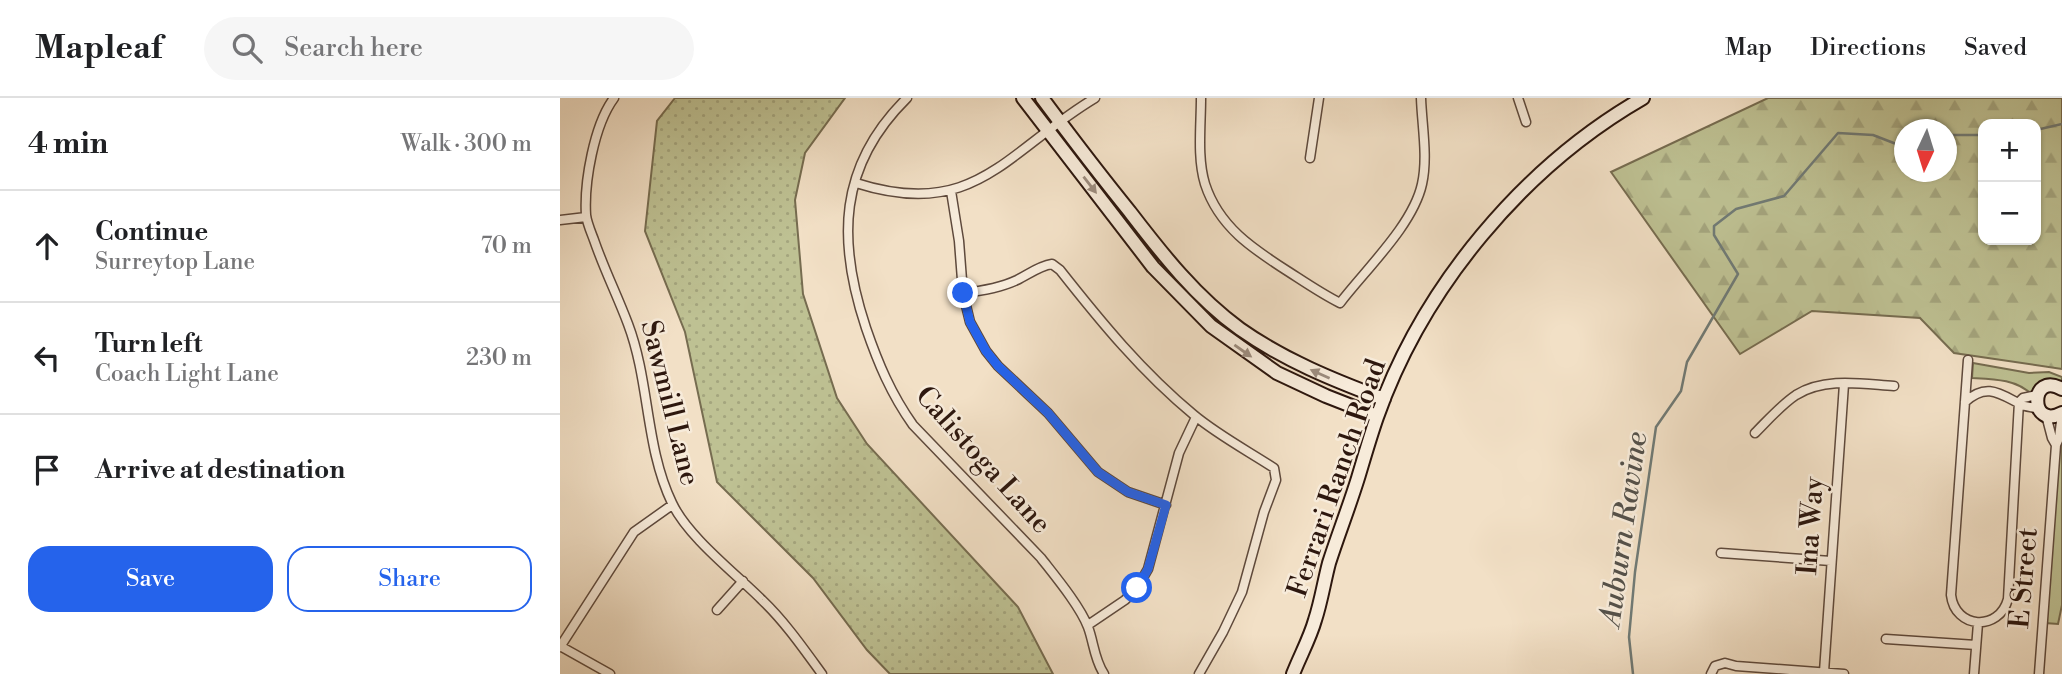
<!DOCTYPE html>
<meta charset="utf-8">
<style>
body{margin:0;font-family:"Libre Bodoni",serif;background:#f6f6f6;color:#202124}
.controls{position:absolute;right:21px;top:21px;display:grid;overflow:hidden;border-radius:14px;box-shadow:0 2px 5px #0004}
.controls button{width:63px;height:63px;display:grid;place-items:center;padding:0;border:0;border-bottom:2px solid #e0e0e0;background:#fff;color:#202124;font:35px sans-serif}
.compass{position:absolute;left:1334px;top:21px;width:63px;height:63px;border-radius:50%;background:#fff;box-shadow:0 2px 5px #0004;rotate:184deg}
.stop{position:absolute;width:21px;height:21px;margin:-16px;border:5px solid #2563eb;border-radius:50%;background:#fff}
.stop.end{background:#2563eb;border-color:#fff;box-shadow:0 2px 7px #0008}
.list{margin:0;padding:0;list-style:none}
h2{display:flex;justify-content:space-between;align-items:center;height:91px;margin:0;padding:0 28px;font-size:30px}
h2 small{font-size:23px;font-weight:400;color:#757577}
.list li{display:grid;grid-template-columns:46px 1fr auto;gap:21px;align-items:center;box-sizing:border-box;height:112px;padding:0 28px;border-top:2px solid #e0e0e0}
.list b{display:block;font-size:26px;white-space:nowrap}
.list p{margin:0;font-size:23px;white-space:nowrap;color:#757577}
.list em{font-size:23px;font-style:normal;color:#757577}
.actions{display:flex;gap:14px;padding:21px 28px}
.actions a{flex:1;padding:16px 0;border:2px solid #2563eb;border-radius:21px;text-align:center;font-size:24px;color:#2563eb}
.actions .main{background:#2563eb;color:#fff}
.icon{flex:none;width:38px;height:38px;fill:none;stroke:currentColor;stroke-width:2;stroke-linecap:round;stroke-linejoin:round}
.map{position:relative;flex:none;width:1502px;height:576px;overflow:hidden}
header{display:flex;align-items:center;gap:42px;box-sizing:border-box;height:98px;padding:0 35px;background:#fff;border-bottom:2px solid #e0e0e0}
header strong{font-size:33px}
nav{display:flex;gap:38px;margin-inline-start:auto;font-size:24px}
.search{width:490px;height:63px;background:#f6f6f6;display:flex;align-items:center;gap:18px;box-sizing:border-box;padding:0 24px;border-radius:38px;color:#757577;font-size:26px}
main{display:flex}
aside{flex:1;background:#fff}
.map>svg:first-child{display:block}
.grass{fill:url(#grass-dots);stroke:#766c50;stroke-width:2}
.forest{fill:url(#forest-firs);stroke:#766c50;stroke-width:2;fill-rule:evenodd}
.park{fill:#bec193;stroke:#766c50;stroke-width:2}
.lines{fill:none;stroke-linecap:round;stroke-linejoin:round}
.stream{stroke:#707a75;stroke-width:2.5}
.street-casing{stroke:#5e493c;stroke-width:11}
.secondary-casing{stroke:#2d170e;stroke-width:16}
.street{stroke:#f7ebda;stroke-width:8}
.secondary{stroke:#f7ebda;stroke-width:12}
.oneway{fill:#9c8c7e}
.route{stroke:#2563eb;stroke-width:9}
.labels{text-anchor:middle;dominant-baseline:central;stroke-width:5;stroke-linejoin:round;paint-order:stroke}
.street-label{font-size:28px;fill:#2d170e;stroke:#f7ebda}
.water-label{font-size:30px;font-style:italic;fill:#54514a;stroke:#f7ebda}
</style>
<header>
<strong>Mapleaf</strong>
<div class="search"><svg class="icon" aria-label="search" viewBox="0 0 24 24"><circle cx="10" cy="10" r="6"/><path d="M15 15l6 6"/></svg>Search here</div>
<nav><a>Map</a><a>Directions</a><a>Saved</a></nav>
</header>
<main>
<aside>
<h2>4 min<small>Walk · 300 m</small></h2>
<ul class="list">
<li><svg class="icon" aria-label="ahead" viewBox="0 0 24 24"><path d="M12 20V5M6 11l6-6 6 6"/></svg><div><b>Continue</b><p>Surreytop Lane</p></div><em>70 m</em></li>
<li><svg class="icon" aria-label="left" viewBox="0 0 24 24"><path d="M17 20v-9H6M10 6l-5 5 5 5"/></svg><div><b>Turn left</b><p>Coach Light Lane</p></div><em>230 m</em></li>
<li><svg class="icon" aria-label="arrive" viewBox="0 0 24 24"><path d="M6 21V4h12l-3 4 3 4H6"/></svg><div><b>Arrive at destination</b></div></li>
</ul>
<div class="actions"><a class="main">Save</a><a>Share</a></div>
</aside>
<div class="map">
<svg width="1502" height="576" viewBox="0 0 1502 576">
<defs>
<pattern id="grass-dots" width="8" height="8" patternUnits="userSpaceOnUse" patternTransform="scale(1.75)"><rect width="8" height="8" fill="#bec193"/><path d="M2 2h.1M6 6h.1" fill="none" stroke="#a4a57e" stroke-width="1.8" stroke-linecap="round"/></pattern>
<pattern id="forest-firs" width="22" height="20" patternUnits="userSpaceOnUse" patternTransform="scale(1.75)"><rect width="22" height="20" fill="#bec193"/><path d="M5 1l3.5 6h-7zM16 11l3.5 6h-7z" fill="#a4a57e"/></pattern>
</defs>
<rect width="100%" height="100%" fill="#f2e0c6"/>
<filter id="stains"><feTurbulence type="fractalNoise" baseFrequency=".00286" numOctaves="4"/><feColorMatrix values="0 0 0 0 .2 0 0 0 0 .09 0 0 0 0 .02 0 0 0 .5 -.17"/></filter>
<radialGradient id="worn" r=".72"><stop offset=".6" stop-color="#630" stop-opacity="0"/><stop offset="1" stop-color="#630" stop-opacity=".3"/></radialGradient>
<path class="grass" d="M 115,0 L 285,0 L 245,55 L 235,102 L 243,196 L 277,300 L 307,346 L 458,509 L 493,576 L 330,576 L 307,552 L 253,480 L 157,384 L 125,234 L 85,133 L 97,23 Z"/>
<path class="forest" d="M 1208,0 L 1502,0 L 1502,271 L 1394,255 L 1360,220 L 1252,213 L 1180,256 L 1051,74 ZM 1423,26 L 1476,26 L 1476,142 L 1423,142 ZM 1344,32 L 1386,32 L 1386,74 L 1344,74 Z"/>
<path class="park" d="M 1413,265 L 1469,275 L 1489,274 L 1502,279 L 1502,287 L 1472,297 C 1457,281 1432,281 1412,280 Z
M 1496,320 L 1502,320 L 1502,507 L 1498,526 L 1485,525 L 1498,351 Z"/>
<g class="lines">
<path class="stream" d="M 1476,32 L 1502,26
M 1386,37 L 1423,37
M 1073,576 L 1069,539 L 1075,474 L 1096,329 L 1121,293 L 1127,264 L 1178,176 L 1154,137 L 1154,128 L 1176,111 L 1224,98 L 1278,35 L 1313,37 L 1344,49"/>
<g class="street-casing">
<path id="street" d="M 54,0 C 34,27 24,84 26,117 C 27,125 31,134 34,142 C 44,171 57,197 68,226 C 90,284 85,349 112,405 C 128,439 175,475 202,502 C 225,524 243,550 262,576
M 347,0 C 278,68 277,143 306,230 C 318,265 331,296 353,327 L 481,460 C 495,478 520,508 528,529 C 534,545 534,561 544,576
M 641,0 C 641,28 637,60 645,86 C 659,129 693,151 729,174 C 746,185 762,196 780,205 C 806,171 853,127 862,86 C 868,59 862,28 861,0
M 958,0 L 966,24
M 750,60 L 759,0
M 296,85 C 415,123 445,54 535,0
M 391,93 L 399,143 L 403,195 L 410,224 L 426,253 L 438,268 L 488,315 L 538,374 L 568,394 L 606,407
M 0,122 L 26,119
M 403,195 C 422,193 440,190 457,182 C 469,176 479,168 492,166 L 500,172 C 541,224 582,274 634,317 C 658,337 688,353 714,370 L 716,382 L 704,414 L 682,494 L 663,534 L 639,576
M 1408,262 L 1391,497 C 1395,531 1439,534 1448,501 L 1459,304
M 1405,304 C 1427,284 1440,296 1462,307 C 1466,309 1474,309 1479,311
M 1459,304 L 1463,300 L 1477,297
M 1486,317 L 1492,340 L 1496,347
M 1195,335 C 1208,322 1221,307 1236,297 C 1265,279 1302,286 1334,288
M 1161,455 L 1271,463
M 157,512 L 183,483
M 528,527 L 565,502 L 577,490 L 588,471 L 619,355 L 636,319
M 1326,541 L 1416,547
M 0,548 L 50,576
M 0,549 L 74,434 L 112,407
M 1264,574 L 1284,286
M 1151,576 L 1155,568 L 1165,565 L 1176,568 L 1284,576
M 1414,576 L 1418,525
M 1479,576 L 1496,347 L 1499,340 L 1502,315"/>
</g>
<g class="secondary-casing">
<path id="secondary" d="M 463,0 L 593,169 L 651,228 L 717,275 L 766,298 L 817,318
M 482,0 C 511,39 540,77 570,114 C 603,157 636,199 680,231 C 724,262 773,282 824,301
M 1502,291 C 1469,272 1469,333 1502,315
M 733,576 C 740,558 750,540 755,522 C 761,504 764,484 769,465 C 778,437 789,409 798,380 C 804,360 810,339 817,319 C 863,189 963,69 1083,0"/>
</g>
<use href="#street" class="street"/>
<use href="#secondary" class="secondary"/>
</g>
<defs><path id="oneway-solid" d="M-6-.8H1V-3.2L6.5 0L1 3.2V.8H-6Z" transform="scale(1.75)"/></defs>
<g class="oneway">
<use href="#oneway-solid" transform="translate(530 87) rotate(52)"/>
<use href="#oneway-solid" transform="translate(683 253) rotate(35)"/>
<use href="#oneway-solid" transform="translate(760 276) rotate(-156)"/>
</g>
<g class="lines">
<path class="route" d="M 403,195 L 410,224 L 426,253 L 438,268 L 488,315 L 538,374 L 568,394 L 606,407 L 588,471 L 577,490"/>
</g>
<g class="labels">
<g class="street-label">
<text transform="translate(110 305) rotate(76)">Sawmill Lane</text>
<text transform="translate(423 362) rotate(48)">Calistoga Lane</text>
<text transform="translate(777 380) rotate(-71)">Ferrari Ranch Road</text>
<text transform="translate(1251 428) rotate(-86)">Ina Way</text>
<text transform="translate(1464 480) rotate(-85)">E Street</text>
</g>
<g class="water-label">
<text transform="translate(1064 431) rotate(-82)">Auburn Ravine</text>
</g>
</g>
<rect width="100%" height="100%" filter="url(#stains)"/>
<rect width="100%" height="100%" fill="url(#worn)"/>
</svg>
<div class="controls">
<button>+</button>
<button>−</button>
</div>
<svg class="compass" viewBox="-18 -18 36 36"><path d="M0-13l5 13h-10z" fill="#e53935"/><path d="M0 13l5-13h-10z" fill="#757577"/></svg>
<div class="stop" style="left:577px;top:490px"></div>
<div class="stop end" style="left:403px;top:195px"></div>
</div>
</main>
